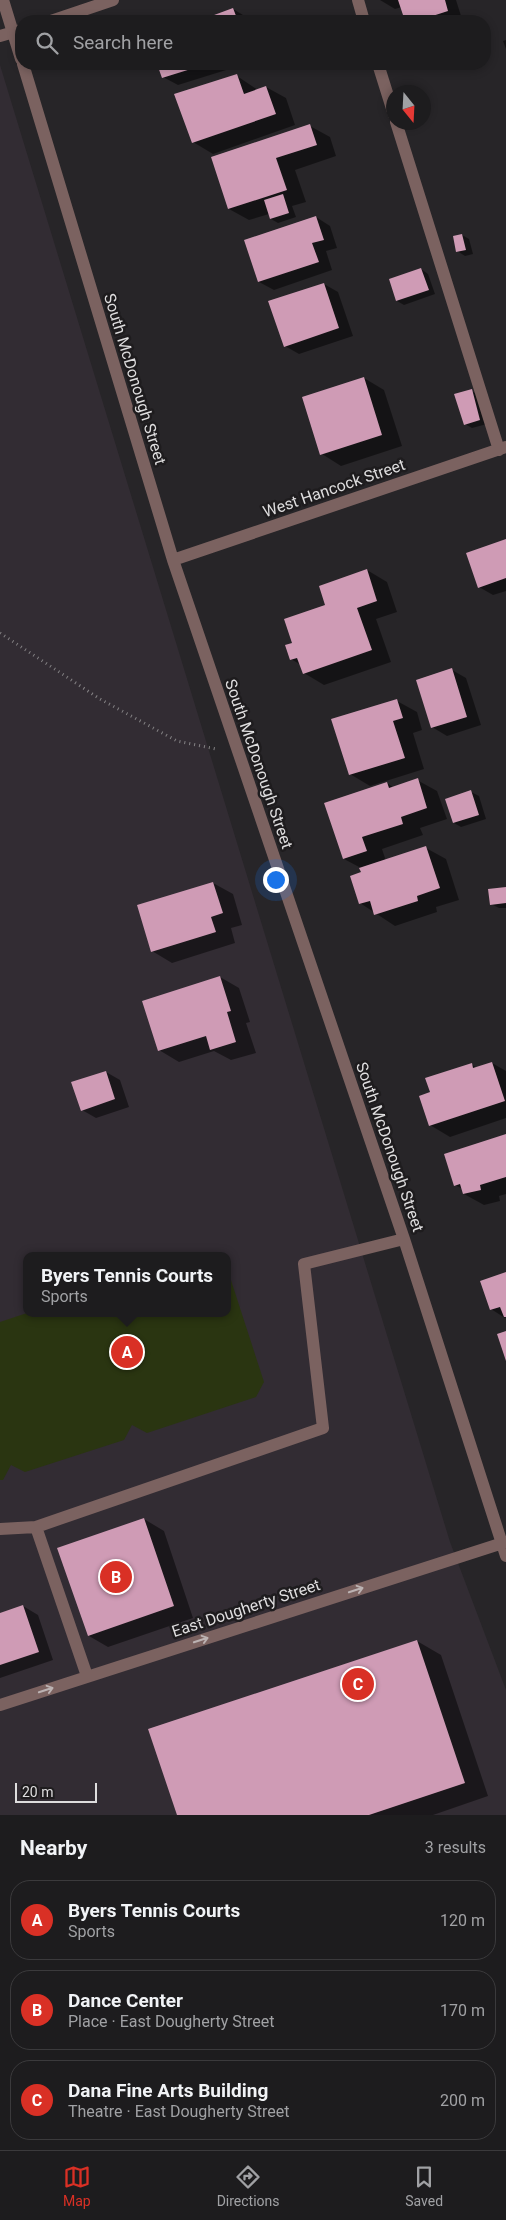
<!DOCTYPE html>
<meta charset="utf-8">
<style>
body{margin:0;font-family:Roboto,sans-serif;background:#252527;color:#f1f3f6}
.compass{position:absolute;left:386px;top:85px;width:45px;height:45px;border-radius:50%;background:#1d1c1e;box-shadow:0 2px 8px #0003;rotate:162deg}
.scale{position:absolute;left:15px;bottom:12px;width:82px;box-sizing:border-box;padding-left:5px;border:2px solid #deddde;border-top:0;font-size:14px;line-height:18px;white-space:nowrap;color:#deddde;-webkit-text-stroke:4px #1e1c1e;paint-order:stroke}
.you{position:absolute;left:275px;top:879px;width:18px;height:18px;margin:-12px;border:4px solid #fff;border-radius:50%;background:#1a73e8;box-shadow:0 0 0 8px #1a73e833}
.badge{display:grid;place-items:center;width:32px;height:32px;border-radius:50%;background:#d93025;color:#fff;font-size:16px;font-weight:700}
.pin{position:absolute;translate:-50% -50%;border:2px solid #fff;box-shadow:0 1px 5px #0006}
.popup{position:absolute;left:23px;top:1252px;width:208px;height:65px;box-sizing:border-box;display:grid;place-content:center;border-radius:10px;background:#1d1c1e;filter:drop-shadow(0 1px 4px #0005);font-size:16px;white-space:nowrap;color:#a0a1a4}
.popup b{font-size:19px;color:#f1f3f6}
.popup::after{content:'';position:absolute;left:50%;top:100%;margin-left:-10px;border:10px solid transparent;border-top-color:#1d1c1e}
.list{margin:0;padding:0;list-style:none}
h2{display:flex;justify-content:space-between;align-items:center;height:65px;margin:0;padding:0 20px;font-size:21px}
h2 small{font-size:16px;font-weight:400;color:#a0a1a4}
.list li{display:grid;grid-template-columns:32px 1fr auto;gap:15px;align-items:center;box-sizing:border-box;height:80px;margin:0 10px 10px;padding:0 10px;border:1px solid #3b3a3c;border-radius:20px}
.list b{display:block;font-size:19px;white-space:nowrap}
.list p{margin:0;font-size:16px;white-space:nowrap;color:#a0a1a4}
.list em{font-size:16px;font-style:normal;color:#a0a1a4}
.icon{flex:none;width:28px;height:28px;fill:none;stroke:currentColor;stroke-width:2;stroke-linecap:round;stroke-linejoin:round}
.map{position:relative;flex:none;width:506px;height:1815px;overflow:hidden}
.search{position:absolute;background:#1d1c1e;box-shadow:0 2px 8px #0003;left:15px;right:15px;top:15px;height:55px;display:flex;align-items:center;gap:12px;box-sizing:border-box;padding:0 18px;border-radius:20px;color:#a0a1a4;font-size:19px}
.sheet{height:335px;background:#1d1c1e}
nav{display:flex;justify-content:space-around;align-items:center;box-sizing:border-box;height:70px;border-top:1px solid #3b3a3c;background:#1d1c1e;font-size:14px;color:#a0a1a4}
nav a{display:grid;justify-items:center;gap:2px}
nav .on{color:#d93025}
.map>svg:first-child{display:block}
.built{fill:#322c33;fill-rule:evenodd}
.green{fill:#2a3511}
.shadow{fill:#0007}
.building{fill:#cf9bb5}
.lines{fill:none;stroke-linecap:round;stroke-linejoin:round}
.path{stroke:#848284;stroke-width:3;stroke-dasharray:1 4;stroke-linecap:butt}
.minor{stroke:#7b6260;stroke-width:12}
.oneway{stroke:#bbb2b2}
.labels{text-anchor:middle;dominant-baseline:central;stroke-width:5;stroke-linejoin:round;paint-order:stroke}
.street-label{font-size:16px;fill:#deddde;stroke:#1e1c1e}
</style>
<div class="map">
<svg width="506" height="1815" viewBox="0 0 506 1815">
<rect width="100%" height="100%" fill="#272528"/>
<path class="built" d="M 0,65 L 450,1542 L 506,1690 L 506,1815 L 0,1815 ZM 27,1256 L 227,1256 L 227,1313 L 27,1313 Z"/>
<path class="green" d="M 227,1268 L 264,1382 L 256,1397 L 147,1433 L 132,1425 L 124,1440 L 25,1472 L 11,1465 L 3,1480 L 0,1480 L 0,1322 L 27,1313 L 227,1313 Z"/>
<path class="shadow" d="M 380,0 L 456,0 L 462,19 L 455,21 L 406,21 L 402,7 L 395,9 Z
M 233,9 L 248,18 L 249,21 L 209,21 L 208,19 Z
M 506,40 L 506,49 L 503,41 Z
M 158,64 L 238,64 L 239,66 L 178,85 L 163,77 Z
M 237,76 L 258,90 L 266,87 L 286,98 L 295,125 L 213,154 L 193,142 Z
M 310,126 L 330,137 L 336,156 L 295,170 L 306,202 L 292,206 L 296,217 L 278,223 L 271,219 L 269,214 L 249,220 L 229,209 L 213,158 Z
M 316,217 L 330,226 L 337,248 L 326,251 L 332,270 L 274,290 L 259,282 L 246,241 Z
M 462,235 L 469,239 L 473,254 L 465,256 L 457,251 Z
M 421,269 L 428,274 L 435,294 L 404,305 L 397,301 Z
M 324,284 L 338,292 L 353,336 L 299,354 L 285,346 Z
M 364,378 L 384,390 L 402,446 L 341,466 L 322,454 Z
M 471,391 L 479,395 L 487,424 L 472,428 L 465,424 Z
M 506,540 L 506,591 L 493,595 L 479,587 Z
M 367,570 L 387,582 L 397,612 L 376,619 L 391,662 L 324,685 L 304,673 L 301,665 L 291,659 L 294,643 L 327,606 Z
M 452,670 L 466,678 L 481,725 L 447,736 L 432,727 Z
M 397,701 L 417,712 L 422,730 L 413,733 L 424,769 L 370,786 L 350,774 Z
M 417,780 L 437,791 L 447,819 L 420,828 L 423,835 L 382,849 L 386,861 L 426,848 L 446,859 L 459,900 L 436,907 L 437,912 L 395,926 L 360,903 L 361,868 L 344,859 L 387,783 L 394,788 Z
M 471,792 L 479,796 L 486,819 L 461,827 L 454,823 Z
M 213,883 L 233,894 L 242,925 L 231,928 L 235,943 L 172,963 L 152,951 Z
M 506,889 L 506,908 L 499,908 L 491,904 Z
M 220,977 L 239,988 L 250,1022 L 246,1023 L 256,1053 L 231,1060 L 214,1051 L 179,1062 L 159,1050 Z
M 492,1063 L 506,1071 L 506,1118 L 450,1137 L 430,1125 L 432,1093 L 471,1064 L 477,1068 Z
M 106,1072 L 120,1080 L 129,1107 L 96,1118 L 82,1110 Z
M 506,1135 L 506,1194 L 499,1196 L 500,1201 L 484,1205 L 464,1194 L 463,1189 L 455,1185 Z
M 506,1273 L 506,1317 L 505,1318 L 491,1309 Z
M 144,1519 L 164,1531 L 193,1618 L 108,1647 L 89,1636 Z
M 23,1606 L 38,1615 L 53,1660 L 0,1678 L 0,1614 Z
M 417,1641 L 441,1655 L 488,1796 L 433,1815 L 178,1815 Z"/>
<path class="building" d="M 398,0 L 445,0 L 448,11 L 417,21 L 405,21 Z
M 233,8 L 238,21 L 208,21 L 206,18 Z
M 157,64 L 207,64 L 162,78 Z
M 237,74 L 244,94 L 266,86 L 276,114 L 192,143 L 174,94 Z
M 310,124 L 317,145 L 276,158 L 287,190 L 228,209 L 211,157 Z
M 283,194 L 289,213 L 270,219 L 264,200 Z
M 316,216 L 324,240 L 312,243 L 319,262 L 258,282 L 244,240 Z
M 462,234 L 466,250 L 456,252 L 453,236 Z
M 421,268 L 429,290 L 396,301 L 389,279 Z
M 324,283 L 339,328 L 284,347 L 268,301 Z
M 364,377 L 382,435 L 320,455 L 302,397 Z
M 472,389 L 480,420 L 464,425 L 454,394 Z
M 506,539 L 506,578 L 478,588 L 466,553 Z
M 367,569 L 377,601 L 357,608 L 372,650 L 303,674 L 297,658 L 290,660 L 285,645 L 292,643 L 284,619 L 325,605 L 319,586 Z
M 452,668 L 467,717 L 431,728 L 416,680 Z
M 397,699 L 403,718 L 393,721 L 405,758 L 349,775 L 331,719 Z
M 418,778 L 427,808 L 401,817 L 403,824 L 362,837 L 367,851 L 343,859 L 324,803 L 387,782 L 389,788 Z
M 471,790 L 479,815 L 453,823 L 445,799 Z
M 426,846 L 440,888 L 417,896 L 418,901 L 374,915 L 370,901 L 359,904 L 350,876 L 361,872 L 359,868 Z
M 213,882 L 223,913 L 211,917 L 216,932 L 151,952 L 137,905 Z
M 506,887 L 506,903 L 490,905 L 488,889 Z
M 220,976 L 231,1011 L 227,1012 L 236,1042 L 210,1050 L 206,1036 L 158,1051 L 142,1001 Z
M 492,1062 L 505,1101 L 429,1126 L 419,1096 L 430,1092 L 425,1078 L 472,1063 L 473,1068 Z
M 106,1071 L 115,1099 L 81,1111 L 71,1082 Z
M 506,1134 L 506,1177 L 480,1185 L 481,1190 L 463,1194 L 460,1184 L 454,1186 L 444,1154 Z
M 506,1272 L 506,1317 L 504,1317 L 500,1307 L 490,1310 L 480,1281 Z
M 506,1331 L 506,1361 L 497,1334 Z
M 144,1518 L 174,1606 L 88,1636 L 57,1548 Z
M 23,1605 L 39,1652 L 0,1665 L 0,1613 Z
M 417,1640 L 465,1783 L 369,1815 L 177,1815 L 148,1729 Z"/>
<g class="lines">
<path class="path" d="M 0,633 L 100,699 L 177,741 L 216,749"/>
<path class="minor" d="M 3,0 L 21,59
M 358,0 L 364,21
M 51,21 L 113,0
M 0,36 L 21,30
M 23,64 L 173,560 L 404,1239 L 506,1556
M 378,64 L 394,115
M 396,122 L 499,450
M 173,560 L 506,447
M 36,1527 L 87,1676
M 0,1529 L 36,1527 L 323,1428 L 304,1264 L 404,1239
M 0,1705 L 506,1542"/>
</g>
<defs><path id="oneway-shaft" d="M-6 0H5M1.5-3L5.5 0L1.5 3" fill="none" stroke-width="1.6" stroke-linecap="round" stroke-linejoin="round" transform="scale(1.25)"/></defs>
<g class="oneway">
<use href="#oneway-shaft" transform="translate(356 1590) rotate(-18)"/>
<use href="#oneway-shaft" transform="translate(201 1640) rotate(-18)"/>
<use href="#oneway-shaft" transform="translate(46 1690) rotate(-18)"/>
</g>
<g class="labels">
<g class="street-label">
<text transform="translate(135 379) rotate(73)">South McDonough Street</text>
<text transform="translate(334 488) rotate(-19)">West Hancock Street</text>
<text transform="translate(259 764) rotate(71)">South McDonough Street</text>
<text transform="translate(390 1147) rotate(71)">South McDonough Street</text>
<text transform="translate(246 1608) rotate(-18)">East Dougherty Street</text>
</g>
</g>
</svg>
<svg class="compass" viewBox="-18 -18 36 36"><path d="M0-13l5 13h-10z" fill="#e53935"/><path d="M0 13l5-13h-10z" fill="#a0a1a4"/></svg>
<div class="scale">20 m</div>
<div class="you"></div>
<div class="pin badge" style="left:127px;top:1352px">A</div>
<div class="popup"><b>Byers Tennis Courts</b>Sports</div>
<div class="pin badge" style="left:116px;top:1577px">B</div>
<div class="pin badge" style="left:358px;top:1684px">C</div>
<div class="search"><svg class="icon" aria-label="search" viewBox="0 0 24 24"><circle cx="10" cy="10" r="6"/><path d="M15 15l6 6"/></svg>Search here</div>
</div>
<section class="sheet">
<h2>Nearby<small>3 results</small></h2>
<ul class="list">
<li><span class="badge">A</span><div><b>Byers Tennis Courts</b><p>Sports</p></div><em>120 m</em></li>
<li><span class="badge">B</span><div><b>Dance Center</b><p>Place · East Dougherty Street</p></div><em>170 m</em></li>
<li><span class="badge">C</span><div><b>Dana Fine Arts Building</b><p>Theatre · East Dougherty Street</p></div><em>200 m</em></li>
</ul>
</section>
<nav>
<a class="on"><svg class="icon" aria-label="map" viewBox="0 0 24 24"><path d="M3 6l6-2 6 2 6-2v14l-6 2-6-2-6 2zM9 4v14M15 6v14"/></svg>Map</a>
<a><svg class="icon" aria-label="directions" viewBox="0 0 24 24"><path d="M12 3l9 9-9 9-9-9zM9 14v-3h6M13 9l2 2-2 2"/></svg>Directions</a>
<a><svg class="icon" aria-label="saved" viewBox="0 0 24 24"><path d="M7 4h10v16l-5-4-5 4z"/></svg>Saved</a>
</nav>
